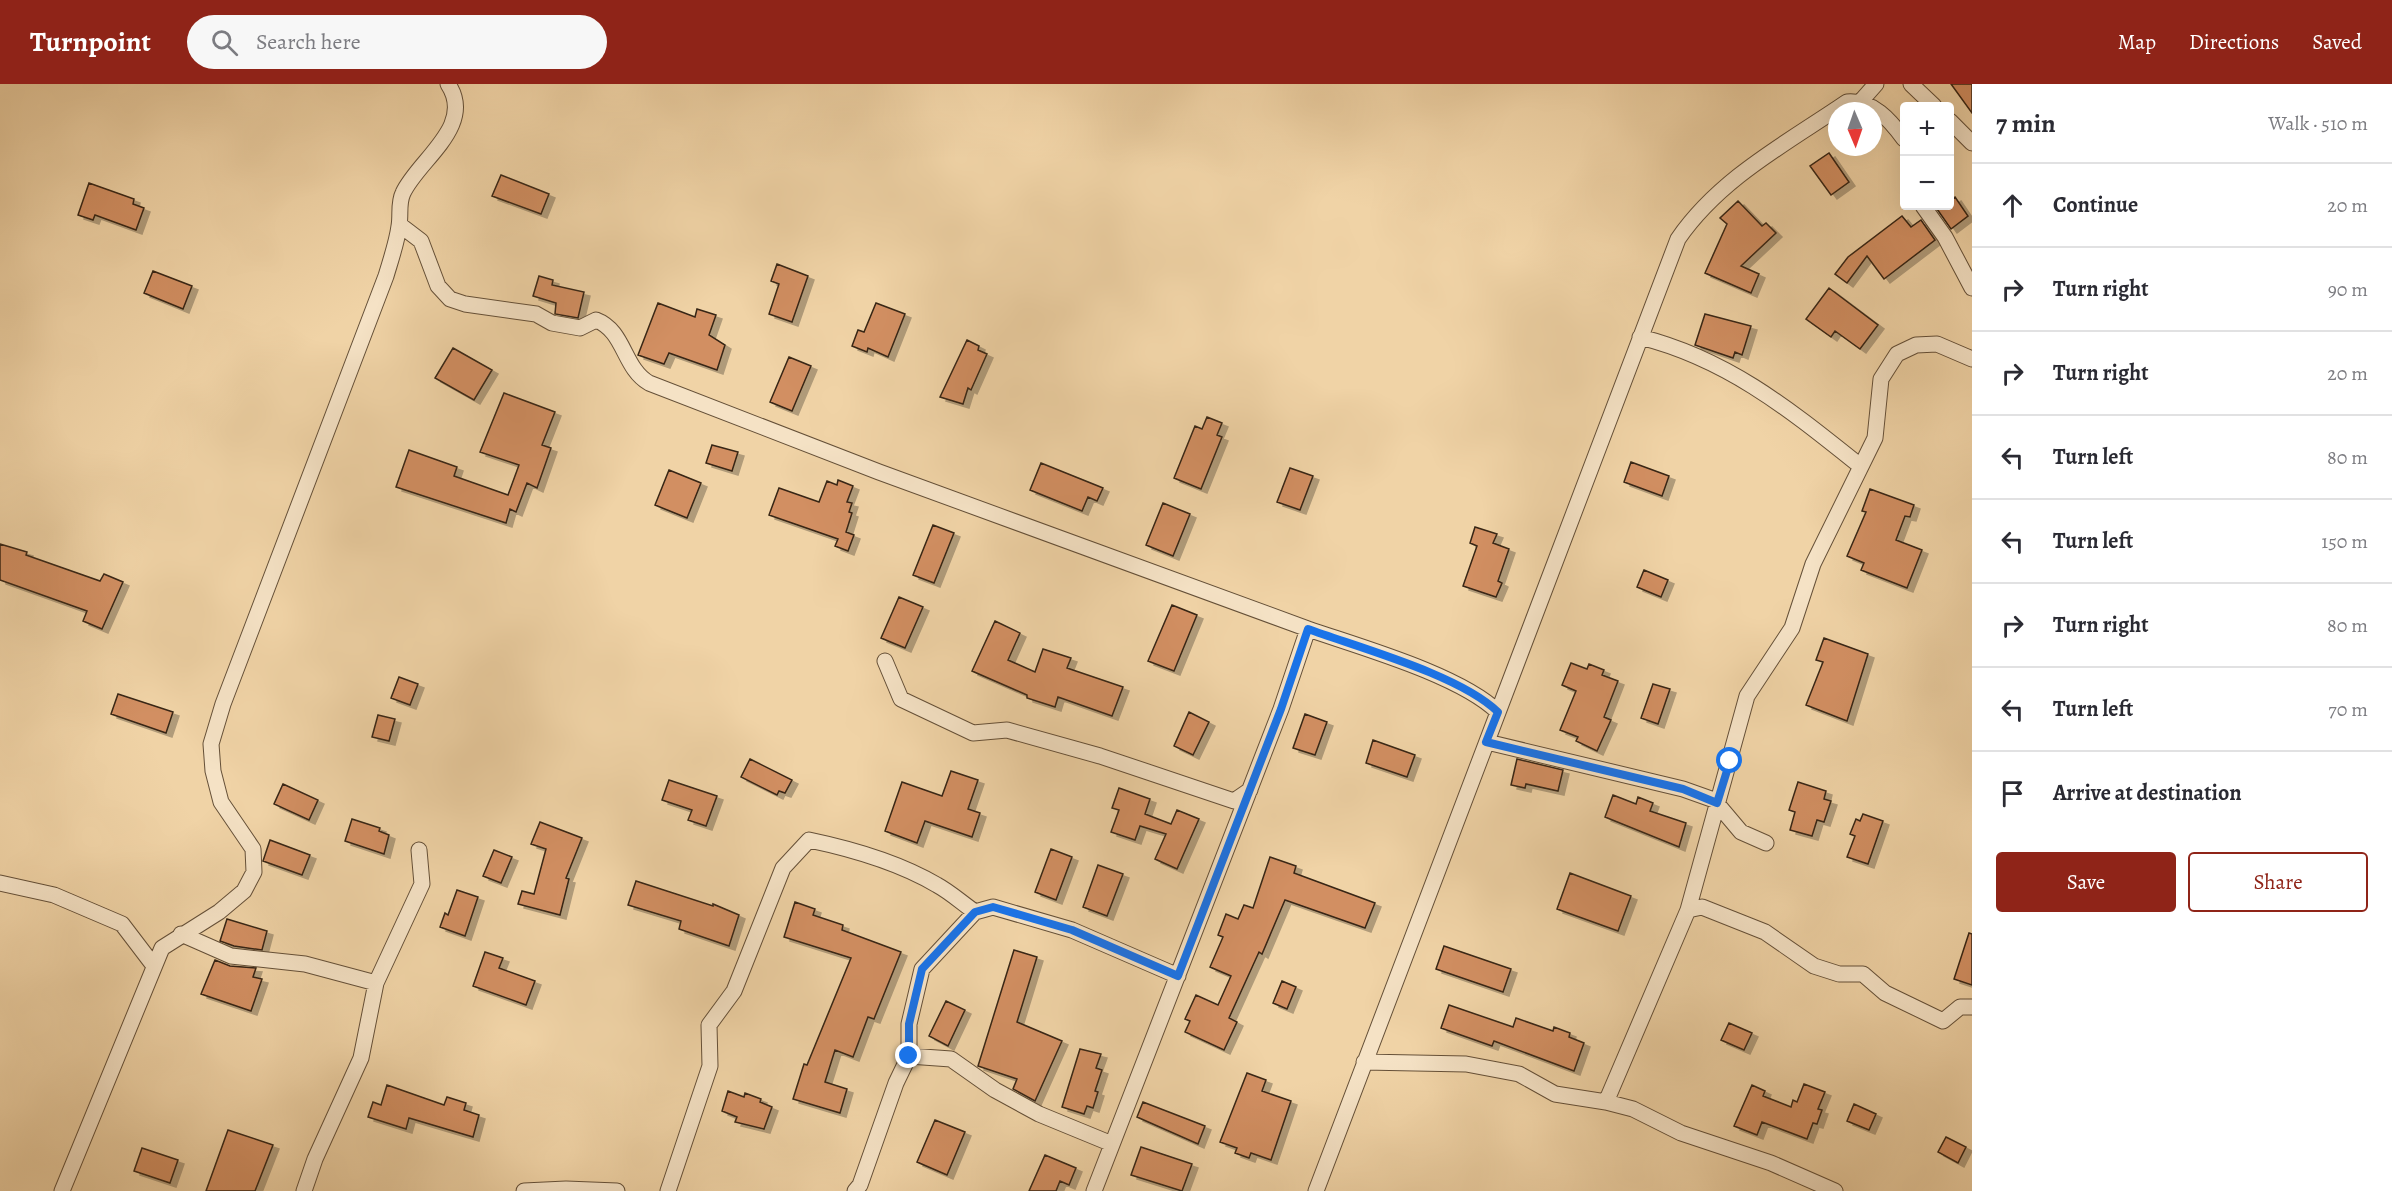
<!DOCTYPE html>
<meta charset="utf-8">
<style>
body{margin:0;font-family:Alegreya,serif;background:#f7f7f7;color:#2b2b33}
.controls{position:absolute;right:18px;top:18px;display:grid;overflow:hidden;border-radius:6px;box-shadow:0 6px 24px #0002}
.controls button{width:54px;height:54px;display:grid;place-items:center;padding:0;border:0;border-bottom:2px solid #e1e1e2;background:#fff;color:#2b2b33;font:30px sans-serif}
.compass{position:absolute;left:1828px;top:18px;width:54px;height:54px;border-radius:50%;background:#fff;box-shadow:0 6px 24px #0002;rotate:178deg}
.stop{position:absolute;width:18px;height:18px;margin:-14px;border:4px solid #1a73e8;border-radius:50%;background:#fff}
.stop.end{background:#1a73e8;border-color:#fff;box-shadow:0 2px 6px #0008}
.list{margin:0;padding:0;list-style:none}
h2{display:flex;justify-content:space-between;align-items:center;height:78px;margin:0;padding:0 24px;font-size:26px}
h2 small{font-size:20px;font-weight:400;color:#7c7c81}
.list li{display:grid;grid-template-columns:39px 1fr auto;gap:18px;align-items:center;box-sizing:border-box;height:84px;padding:0 24px;border-top:2px solid #e1e1e2}
.list b{display:block;font-size:22px;white-space:nowrap}
.list em{font-size:20px;font-style:normal;color:#7c7c81}
.actions{display:flex;gap:12px;padding:18px 24px}
.actions a{flex:1;padding:14px 0;border:2px solid #8f2418;border-radius:6px;text-align:center;font-size:21px;color:#8f2418}
.actions .main{background:#8f2418;color:#fff}
.icon{flex:none;width:33px;height:33px;fill:none;stroke:currentColor;stroke-width:2;stroke-linecap:round;stroke-linejoin:round}
.map{position:relative;flex:none;width:1972px;height:1107px;overflow:hidden}
header{display:flex;align-items:center;gap:36px;box-sizing:border-box;height:84px;padding:0 30px;background:#8f2418;color:#fff}
header strong{font-size:28px}
nav{display:flex;gap:33px;margin-inline-start:auto;font-size:21px}
.search{width:420px;height:54px;background:#f7f7f7;display:flex;align-items:center;gap:15px;box-sizing:border-box;padding:0 21px;border-radius:33px;color:#7c7c81;font-size:22px}
main{display:flex}
aside{flex:1;background:#fff}
.map>svg:first-child{display:block}
.building{fill:#d28f62;stroke:#372514;stroke-width:1.5;filter:url(#shadow)}
.lines{fill:none;stroke-linecap:round;stroke-linejoin:round}
.minor-casing{stroke:#655038;stroke-width:17}
.minor{stroke:#f5e2c5;stroke-width:15}
.route{stroke:#1a73e8;stroke-width:8}
</style>
<header>
<strong>Turnpoint</strong>
<div class="search"><svg class="icon" aria-label="search" viewBox="0 0 24 24"><circle cx="10" cy="10" r="6"/><path d="M15 15l6 6"/></svg>Search here</div>
<nav><a>Map</a><a>Directions</a><a>Saved</a></nav>
</header>
<main>
<div class="map">
<svg width="1972" height="1107" viewBox="0 0 1972 1107">
<defs>
<filter id="shadow"><feDropShadow dx="6" dy="4" stdDeviation="0" flood-color="#0004"/></filter>
</defs>
<rect width="100%" height="100%" fill="#f0d3a6"/>
<filter id="stains"><feTurbulence type="fractalNoise" baseFrequency=".00333" numOctaves="4"/><feColorMatrix values="0 0 0 0 .2 0 0 0 0 .09 0 0 0 0 .02 0 0 0 .5 -.17"/></filter>
<radialGradient id="worn" r=".72"><stop offset=".6" stop-color="#630" stop-opacity="0"/><stop offset="1" stop-color="#630" stop-opacity=".3"/></radialGradient>
<path class="building" d="M 1951,0 L 1972,0 L 1972,29 Z
M 1829,69 L 1849,98 L 1831,111 L 1810,82 Z
M 501,91 L 549,110 L 541,130 L 492,112 Z
M 89,99 L 134,115 L 133,120 L 144,124 L 136,146 L 95,131 L 93,136 L 78,131 Z
M 1955,113 L 1968,132 L 1951,145 L 1937,125 L 1950,122 L 1950,117 Z
M 1738,117 L 1762,142 L 1766,139 L 1776,149 L 1741,182 L 1759,190 L 1751,209 L 1705,189 L 1727,140 L 1720,134 Z
M 1902,132 L 1911,143 L 1921,136 L 1935,156 L 1884,195 L 1867,172 L 1847,199 L 1835,190 L 1848,173 Z
M 777,180 L 808,192 L 792,238 L 769,230 L 779,200 L 771,197 Z
M 153,187 L 192,202 L 183,225 L 144,209 Z
M 539,192 L 553,196 L 552,201 L 584,208 L 578,234 L 555,230 L 556,219 L 533,212 Z
M 1829,204 L 1878,241 L 1860,265 L 1835,247 L 1831,253 L 1806,235 Z
M 658,219 L 695,233 L 697,225 L 716,231 L 709,251 L 725,261 L 717,286 L 669,269 L 664,280 L 638,271 Z
M 876,219 L 905,230 L 888,273 L 868,264 L 867,268 L 852,262 L 858,246 L 864,248 Z
M 1705,230 L 1751,242 L 1742,271 L 1735,268 L 1733,274 L 1695,261 Z
M 967,256 L 979,262 L 978,266 L 987,270 L 971,306 L 968,304 L 963,320 L 940,313 Z
M 453,264 L 492,286 L 474,316 L 435,294 Z
M 789,273 L 811,282 L 792,327 L 770,318 Z
M 504,309 L 555,328 L 542,361 L 551,364 L 537,404 L 527,399 L 516,428 L 510,425 L 506,439 L 396,403 L 409,366 L 457,383 L 454,392 L 508,411 L 519,381 L 480,368 Z
M 1207,333 L 1222,339 L 1217,351 L 1222,353 L 1201,405 L 1174,394 L 1195,342 L 1202,345 Z
M 712,361 L 738,368 L 732,387 L 706,379 Z
M 1631,378 L 1669,392 L 1662,412 L 1624,398 Z
M 1041,379 L 1103,404 L 1097,417 L 1088,413 L 1082,427 L 1030,406 Z
M 1290,384 L 1313,392 L 1300,426 L 1277,418 Z
M 669,386 L 701,399 L 687,434 L 655,421 Z
M 838,396 L 853,402 L 847,418 L 852,419 L 849,428 L 852,429 L 846,448 L 854,451 L 848,467 L 835,462 L 838,455 L 769,431 L 779,404 L 819,418 L 827,397 L 837,401 Z
M 1870,405 L 1914,421 L 1910,433 L 1905,432 L 1896,456 L 1922,466 L 1907,504 L 1861,486 L 1864,479 L 1847,472 L 1866,428 L 1862,427 Z
M 1163,419 L 1190,430 L 1173,472 L 1146,461 Z
M 933,441 L 954,449 L 934,499 L 913,491 Z
M 1475,443 L 1497,450 L 1493,459 L 1509,465 L 1498,497 L 1502,499 L 1496,513 L 1463,502 L 1477,462 L 1470,459 Z
M 0,460 L 27,468 L 26,471 L 100,497 L 104,490 L 123,498 L 102,545 L 83,537 L 87,527 L 0,496 Z
M 1644,486 L 1668,496 L 1661,513 L 1637,503 Z
M 899,513 L 923,523 L 905,564 L 881,554 Z
M 1172,521 L 1197,531 L 1174,587 L 1148,577 Z
M 995,537 L 1020,549 L 1008,576 L 1035,588 L 1043,565 L 1071,574 L 1067,584 L 1123,603 L 1112,632 L 1058,613 L 1055,623 L 1027,614 L 1027,611 L 972,587 Z
M 1824,554 L 1868,570 L 1847,637 L 1806,621 L 1823,578 L 1816,576 Z
M 1571,579 L 1587,585 L 1589,580 L 1604,586 L 1602,591 L 1618,597 L 1604,633 L 1611,636 L 1597,667 L 1576,657 L 1578,653 L 1560,646 L 1576,607 L 1562,601 Z
M 399,593 L 418,600 L 410,621 L 391,614 Z
M 1653,600 L 1670,605 L 1658,640 L 1641,634 Z
M 118,610 L 173,628 L 166,649 L 111,630 Z
M 1189,628 L 1209,638 L 1193,671 L 1174,662 Z
M 1305,630 L 1327,638 L 1315,671 L 1293,664 Z
M 378,631 L 395,635 L 389,657 L 372,653 Z
M 1373,656 L 1415,671 L 1407,693 L 1366,679 Z
M 750,675 L 792,696 L 785,709 L 779,707 L 777,711 L 741,693 Z
M 1517,675 L 1563,686 L 1558,707 L 1526,700 L 1525,704 L 1511,701 Z
M 951,687 L 978,696 L 968,725 L 980,729 L 972,753 L 925,737 L 917,759 L 885,747 L 902,698 L 942,712 Z
M 669,696 L 717,712 L 706,742 L 688,736 L 692,726 L 662,716 Z
M 1798,698 L 1826,707 L 1824,715 L 1831,717 L 1824,738 L 1817,736 L 1812,752 L 1790,746 L 1795,728 L 1789,726 Z
M 283,700 L 318,716 L 309,736 L 274,720 Z
M 1119,704 L 1150,715 L 1145,730 L 1171,740 L 1177,726 L 1199,735 L 1177,785 L 1155,775 L 1166,750 L 1140,742 L 1135,756 L 1111,748 L 1119,726 L 1112,724 Z
M 1613,711 L 1636,720 L 1638,713 L 1653,719 L 1650,727 L 1686,739 L 1679,763 L 1605,733 Z
M 1863,730 L 1883,737 L 1868,780 L 1847,773 L 1855,752 L 1850,750 L 1856,735 L 1860,737 Z
M 352,735 L 380,744 L 379,747 L 389,751 L 384,770 L 345,757 Z
M 540,738 L 582,754 L 566,794 L 569,795 L 560,831 L 518,820 L 522,807 L 534,810 L 546,765 L 531,760 Z
M 270,756 L 310,771 L 302,791 L 263,777 Z
M 1051,765 L 1072,773 L 1056,816 L 1035,808 Z
M 494,766 L 512,773 L 501,799 L 483,792 Z
M 1270,773 L 1296,782 L 1294,789 L 1375,819 L 1365,844 L 1285,816 L 1262,870 L 1259,868 L 1229,934 L 1237,938 L 1224,966 L 1185,948 L 1190,937 L 1185,935 L 1196,911 L 1218,921 L 1231,892 L 1210,883 L 1223,853 L 1218,851 L 1226,830 L 1238,835 L 1244,821 L 1253,824 Z
M 1098,781 L 1123,790 L 1107,832 L 1083,823 Z
M 1570,789 L 1631,812 L 1618,847 L 1557,825 Z
M 636,797 L 713,822 L 713,820 L 739,831 L 729,862 L 679,845 L 681,837 L 628,821 Z
M 457,806 L 478,813 L 465,852 L 440,843 L 445,829 L 448,831 Z
M 795,818 L 815,825 L 813,831 L 843,841 L 842,846 L 901,868 L 874,935 L 868,933 L 853,973 L 835,966 L 825,998 L 847,1005 L 840,1029 L 793,1015 L 804,980 L 807,981 L 851,874 L 784,853 Z
M 227,835 L 267,847 L 262,866 L 234,862 L 220,857 Z
M 1969,849 L 1972,850 L 1972,901 L 1954,895 Z
M 1444,862 L 1511,885 L 1503,908 L 1436,885 Z
M 1014,866 L 1037,873 L 1017,938 L 1062,957 L 1035,1017 L 1013,1005 L 1017,995 L 978,982 Z
M 485,868 L 503,874 L 499,884 L 535,897 L 526,921 L 473,902 Z
M 215,876 L 230,882 L 256,884 L 253,893 L 262,895 L 251,927 L 201,910 Z
M 1282,897 L 1296,903 L 1287,925 L 1273,919 Z
M 946,917 L 965,926 L 948,962 L 929,952 Z
M 1449,921 L 1513,943 L 1516,934 L 1553,947 L 1554,943 L 1570,949 L 1569,953 L 1584,959 L 1574,987 L 1494,957 L 1492,962 L 1441,944 Z
M 1729,939 L 1752,949 L 1744,966 L 1721,956 Z
M 1080,965 L 1101,970 L 1096,984 L 1102,986 L 1095,1007 L 1098,1008 L 1093,1024 L 1087,1022 L 1084,1030 L 1062,1023 Z
M 1247,989 L 1266,996 L 1262,1007 L 1291,1017 L 1271,1076 L 1251,1069 L 1249,1074 L 1235,1069 L 1237,1064 L 1220,1058 Z
M 1804,1000 L 1825,1008 L 1818,1025 L 1822,1026 L 1817,1040 L 1813,1039 L 1807,1055 L 1762,1038 L 1757,1051 L 1734,1042 L 1752,1001 L 1765,1007 L 1763,1012 L 1791,1023 L 1793,1016 L 1797,1018 Z
M 387,1001 L 444,1021 L 447,1013 L 466,1019 L 464,1026 L 479,1031 L 473,1053 L 409,1034 L 406,1045 L 368,1033 L 373,1018 L 381,1021 Z
M 728,1007 L 744,1013 L 745,1009 L 761,1015 L 760,1018 L 772,1023 L 764,1045 L 735,1038 L 737,1033 L 722,1027 Z
M 1143,1018 L 1205,1042 L 1198,1060 L 1137,1033 Z
M 1854,1020 L 1876,1030 L 1869,1046 L 1847,1037 Z
M 935,1036 L 965,1048 L 947,1091 L 917,1078 Z
M 228,1046 L 273,1061 L 255,1107 L 206,1107 Z
M 1946,1053 L 1966,1063 L 1958,1079 L 1938,1068 Z
M 1141,1063 L 1192,1080 L 1182,1107 L 1131,1091 Z
M 142,1064 L 178,1076 L 170,1099 L 134,1087 Z
M 1045,1071 L 1076,1084 L 1069,1101 L 1060,1097 L 1056,1107 L 1029,1107 Z"/>
<g class="lines">
<g class="minor-casing">
<path id="minor" d="M 1911,0 L 1934,22
M 1861,17 L 1876,0
M 1950,37 L 1972,59
M 1923,122 L 1945,153 L 1972,204
M 400,141 L 421,157 L 438,202 L 450,215 L 465,220 L 536,230 L 552,239 L 580,244 L 596,236 C 625,247 623,284 649,299 L 879,388 L 1308,545
M 1640,253 C 1728,275 1790,326 1859,381
M 885,577 L 901,615 L 973,649 L 1007,646 L 1100,672 L 1234,717 L 1250,706
M 1487,658 L 1683,705 L 1714,716 L 1741,748 L 1766,759
M 0,799 L 54,811 L 122,840 L 154,882
M 1688,826 L 1702,823 L 1765,848 L 1814,882 L 1839,890 L 1863,890 L 1885,909 L 1943,937 L 1960,923 L 1972,923
M 181,850 L 231,872 L 305,880 L 376,899 L 361,974 L 315,1075 L 304,1107
M 376,899 L 422,800 L 419,766
M 909,972 L 951,975 L 995,1006 L 1039,1030 L 1112,1060
M 1364,978 L 1466,980 L 1519,990 L 1555,1010 L 1606,1018 L 1633,1025 L 1681,1049 L 1771,1079 L 1835,1107
M 1606,1018 L 1688,826 L 1747,612 L 1792,544 L 1813,480 L 1875,354 L 1881,295 L 1897,270 L 1916,261 L 1937,260 L 1972,275
M 62,1107 L 162,864 L 219,828 L 244,807 L 254,788 L 253,765 L 221,718 L 213,687 L 211,660 L 223,620 L 386,192 C 391,175 397,158 399,142 C 401,131 398,119 403,109 C 418,76 476,42 448,0
M 524,1107 L 566,1105 L 617,1107
M 668,1107 L 710,982 L 709,941 L 734,907 L 783,784 L 809,756 C 852,765 898,778 937,801 C 950,808 962,819 975,828
M 855,1107 L 860,1101 L 896,999 L 909,972 L 909,940 L 922,885 L 975,828 L 993,823 L 1072,846 L 1178,892
M 1094,1107 L 1281,625 L 1308,545 C 1360,563 1460,591 1498,628
M 1316,1107 L 1678,155 C 1720,94 1787,59 1847,18 C 1873,16 1890,36 1904,55"/>
</g>
<use href="#minor" class="minor"/>
</g>
<g class="lines">
<path class="route" d="M 909,972 L 909,940 L 922,885 L 975,828 L 993,823 L 1072,846 L 1178,892 L 1281,625 L 1308,545 C 1360,564 1460,591 1498,628 L 1486,658 L 1683,705 L 1717,719 L 1730,677"/>
</g>
<rect width="100%" height="100%" filter="url(#stains)"/>
<rect width="100%" height="100%" fill="url(#worn)"/>
</svg>
<div class="controls">
<button>+</button>
<button>−</button>
</div>
<svg class="compass" viewBox="-18 -18 36 36"><path d="M0-13l5 13h-10z" fill="#e53935"/><path d="M0 13l5-13h-10z" fill="#7c7c81"/></svg>
<div class="stop" style="left:1730px;top:677px"></div>
<div class="stop end" style="left:909px;top:972px"></div>
</div>
<aside>
<h2>7 min<small>Walk · 510 m</small></h2>
<ul class="list">
<li><svg class="icon" aria-label="ahead" viewBox="0 0 24 24"><path d="M12 20V5M6 11l6-6 6 6"/></svg><div><b>Continue</b></div><em>20 m</em></li>
<li><svg class="icon" aria-label="right" viewBox="0 0 24 24"><path d="M7 20v-9h11M14 6l5 5-5 5"/></svg><div><b>Turn right</b></div><em>90 m</em></li>
<li><svg class="icon" aria-label="right" viewBox="0 0 24 24"><path d="M7 20v-9h11M14 6l5 5-5 5"/></svg><div><b>Turn right</b></div><em>20 m</em></li>
<li><svg class="icon" aria-label="left" viewBox="0 0 24 24"><path d="M17 20v-9H6M10 6l-5 5 5 5"/></svg><div><b>Turn left</b></div><em>80 m</em></li>
<li><svg class="icon" aria-label="left" viewBox="0 0 24 24"><path d="M17 20v-9H6M10 6l-5 5 5 5"/></svg><div><b>Turn left</b></div><em>150 m</em></li>
<li><svg class="icon" aria-label="right" viewBox="0 0 24 24"><path d="M7 20v-9h11M14 6l5 5-5 5"/></svg><div><b>Turn right</b></div><em>80 m</em></li>
<li><svg class="icon" aria-label="left" viewBox="0 0 24 24"><path d="M17 20v-9H6M10 6l-5 5 5 5"/></svg><div><b>Turn left</b></div><em>70 m</em></li>
<li><svg class="icon" aria-label="arrive" viewBox="0 0 24 24"><path d="M6 21V4h12l-3 4 3 4H6"/></svg><div><b>Arrive at destination</b></div></li>
</ul>
<div class="actions"><a class="main">Save</a><a>Share</a></div>
</aside>
</main>
